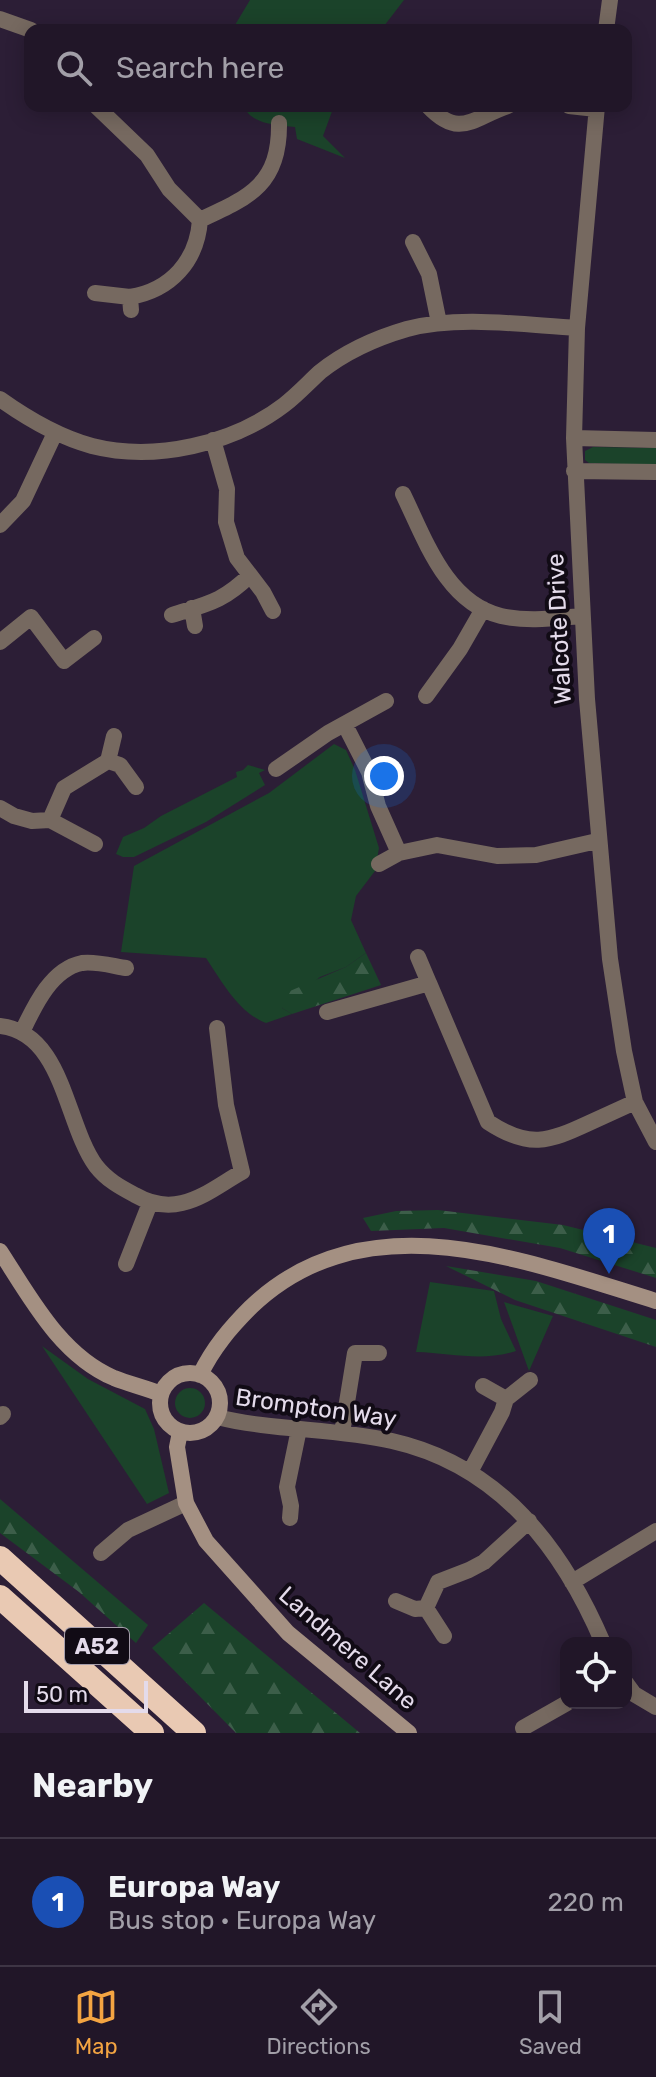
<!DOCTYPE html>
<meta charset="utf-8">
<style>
body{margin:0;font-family:Rubik,sans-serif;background:#291f30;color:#f1f3f6}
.controls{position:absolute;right:24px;bottom:24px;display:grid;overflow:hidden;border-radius:16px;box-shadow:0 4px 20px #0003}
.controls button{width:72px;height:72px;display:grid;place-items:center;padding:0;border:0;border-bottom:2px solid #3e3545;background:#211628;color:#f1f3f6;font:40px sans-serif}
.scale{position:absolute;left:24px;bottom:20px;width:124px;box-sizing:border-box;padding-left:8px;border:4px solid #e4dbeb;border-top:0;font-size:22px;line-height:28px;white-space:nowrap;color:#e4dbeb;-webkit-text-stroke:6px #110b15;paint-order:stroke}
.you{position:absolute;left:384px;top:776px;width:28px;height:28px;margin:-20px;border:6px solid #fff;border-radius:50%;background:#1a73e8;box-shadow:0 0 0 12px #1a73e833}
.badge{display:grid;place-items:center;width:52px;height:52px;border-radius:50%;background:#f3a442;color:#fff;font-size:26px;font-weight:700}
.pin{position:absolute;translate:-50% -66px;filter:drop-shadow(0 2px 4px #0008)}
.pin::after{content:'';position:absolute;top:42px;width:28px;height:24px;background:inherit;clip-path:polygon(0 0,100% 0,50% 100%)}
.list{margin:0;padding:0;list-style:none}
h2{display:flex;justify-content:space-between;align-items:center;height:104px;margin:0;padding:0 32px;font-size:34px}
h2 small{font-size:26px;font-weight:400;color:#a29fa8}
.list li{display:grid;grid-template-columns:52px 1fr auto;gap:24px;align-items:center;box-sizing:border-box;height:128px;padding:0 32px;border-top:2px solid #3e3545}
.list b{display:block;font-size:30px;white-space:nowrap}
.list p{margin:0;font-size:26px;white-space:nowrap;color:#a29fa8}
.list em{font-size:26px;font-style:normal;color:#a29fa8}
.icon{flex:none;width:44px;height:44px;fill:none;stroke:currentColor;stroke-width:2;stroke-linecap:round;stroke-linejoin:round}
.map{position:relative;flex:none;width:656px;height:1733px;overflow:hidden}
.search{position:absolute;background:#211628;box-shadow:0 4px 20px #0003;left:24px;right:24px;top:24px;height:88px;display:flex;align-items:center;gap:20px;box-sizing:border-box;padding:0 28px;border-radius:16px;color:#a29fa8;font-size:30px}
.sheet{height:232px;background:#211628}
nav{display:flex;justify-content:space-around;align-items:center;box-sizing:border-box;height:112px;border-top:2px solid #3e3545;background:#211628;font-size:22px;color:#a29fa8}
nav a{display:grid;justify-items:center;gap:4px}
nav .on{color:#f3a442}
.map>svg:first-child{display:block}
.green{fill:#1b432a}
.forest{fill:url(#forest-firs)}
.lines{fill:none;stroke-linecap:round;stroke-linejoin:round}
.street{stroke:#766960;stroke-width:16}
.secondary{stroke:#a49082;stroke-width:16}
.highway{stroke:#e9c9b3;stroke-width:24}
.labels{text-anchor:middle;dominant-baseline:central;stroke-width:8;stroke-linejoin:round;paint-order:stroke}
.shield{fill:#110b15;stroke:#a59dab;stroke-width:2}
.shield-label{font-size:22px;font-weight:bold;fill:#e4dbeb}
.street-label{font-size:24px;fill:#e4dbeb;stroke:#110b15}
</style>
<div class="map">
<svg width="656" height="1733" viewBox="0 0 656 1733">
<defs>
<pattern id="forest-firs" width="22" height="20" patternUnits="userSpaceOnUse" patternTransform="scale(2)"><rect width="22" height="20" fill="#1b432a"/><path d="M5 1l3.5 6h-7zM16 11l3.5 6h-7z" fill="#3c5e49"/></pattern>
</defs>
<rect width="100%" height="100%" fill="#2c1e36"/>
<path class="green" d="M 250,0 L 404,0 L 381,30 L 232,30 Z
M 244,106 L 334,106 L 323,136 L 345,158 L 297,139 L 295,127 C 277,125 251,125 244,106 Z
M 593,447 L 656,448 L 656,465 L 589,463 L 585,460 L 585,451 Z
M 334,744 L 346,750 L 355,770 L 379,848 L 375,871 L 356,896 L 351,920 L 366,953 L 346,967 L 320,977 L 282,1008 L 292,1014 L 266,1023 C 239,1013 222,982 206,958 L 121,952 L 134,866 L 269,793 Z
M 248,765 L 265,770 L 259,773 L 265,785 L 206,822 L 134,857 L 123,857 L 116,854 L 123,837 L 144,828 L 161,816 L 237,777 L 236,772 L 243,770 Z
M 430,1282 L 494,1291 L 501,1319 L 516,1351 C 482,1362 451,1353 416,1352 Z
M 504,1302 L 553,1316 L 529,1371 Z
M 42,1346 L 88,1379 L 145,1409 L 154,1429 L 169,1493 L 147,1504 Z
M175 1403a15 15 0 1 1 30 0a15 15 0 1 1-30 0Z"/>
<path class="forest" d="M 366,953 L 381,985 L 292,1014 L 282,1008 L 290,991 L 346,967 Z
M 438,1210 L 563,1225 L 656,1248 L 656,1278 L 560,1248 L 444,1228 L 371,1231 L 363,1218 L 396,1211 Z
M 446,1266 L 536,1281 L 656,1320 L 656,1347 L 515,1300 Z
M 0,1499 L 148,1625 L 136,1643 L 79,1592 L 0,1533 Z
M 204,1603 L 360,1733 L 236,1733 L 152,1648 Z"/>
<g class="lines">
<path class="street" d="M 0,19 L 31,30
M 606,30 L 610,0
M 96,106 L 147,155 L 169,189 L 200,220
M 428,106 C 460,140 474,117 508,106
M 569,106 L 596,109
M 597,106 L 577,328 L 574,438 L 587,699 L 610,959 L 624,1051 L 635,1102 L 656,1142
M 200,220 C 250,197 280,184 279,123
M 413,242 L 429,274 L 439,323
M 95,293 L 130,297
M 131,310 L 130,297 C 171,290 197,261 200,220
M 0,399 C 28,419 59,437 92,446 C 155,462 233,444 284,405 C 297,395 308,383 320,372 C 345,352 376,338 407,329 C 458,315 524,325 577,328
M 574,438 L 656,440
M 213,440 L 227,489 L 226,522 L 237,558 L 263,592 L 273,611
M 574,471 L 656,472
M 403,494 C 425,539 446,603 501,616 C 528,622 556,618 582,616
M 0,525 L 23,501 L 55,433
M 192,608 L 195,626
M 172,615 C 206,604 223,602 250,575
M 0,642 L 31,617 L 64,661 L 94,638
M 426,696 L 460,649 L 483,609
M 345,725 L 369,772 L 378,806 L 399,853 L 379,864
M 108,761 L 114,736
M 276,769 L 328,733 L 386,701
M 0,808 L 14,816 L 32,821 L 50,820 L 95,844
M 50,820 L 64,788 L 108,761 L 120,765 L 136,787
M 399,853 L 437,845 L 497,856 L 536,855 L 597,841
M 418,957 L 429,983
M 327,1012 L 429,983 L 488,1122 C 529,1149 548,1142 589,1123 C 604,1116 620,1109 635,1102
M 0,1026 C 64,1033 65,1124 96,1166 C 107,1180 120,1187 135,1195 C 149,1203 166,1207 182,1203 C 204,1198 222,1183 242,1172 L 226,1105 L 217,1028
M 22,1032 C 34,1007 51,969 82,963 C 95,961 113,966 126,968
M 126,1264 L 150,1203
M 483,1386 L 506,1399
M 0,1417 L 3,1414
M 217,1417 C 274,1431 334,1428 392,1441 C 499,1465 562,1547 603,1643
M 342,1433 L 355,1353 L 379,1353
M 470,1472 L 502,1412 L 506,1399 L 530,1380
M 290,1518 L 291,1506 L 287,1487 L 299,1429
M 101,1553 L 128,1530 L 186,1503
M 572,1582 L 656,1531
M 396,1601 L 415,1609 L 426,1608 L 444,1636
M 426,1608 L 438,1582 L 469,1570 L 484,1562 L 529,1521
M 626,1683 L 634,1694 L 656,1707
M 523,1728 L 567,1703"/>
<path class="secondary" d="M 0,1251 C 30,1297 60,1355 114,1378 C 129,1384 146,1388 161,1394
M160 1403a30 30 0 1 1 60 0a30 30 0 1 1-60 0Z
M 200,1375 C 213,1348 230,1328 251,1307 C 366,1197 525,1261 656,1301
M 180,1432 L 177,1447 L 186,1503 L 206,1541 L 288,1633 L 409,1733"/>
<path class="highway" d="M 0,1558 L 194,1733
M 0,1597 L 152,1733"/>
</g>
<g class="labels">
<rect class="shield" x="65" y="1628" width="64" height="36" rx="6"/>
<g class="shield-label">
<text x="97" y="1646">A52</text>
</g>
<g class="street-label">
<text transform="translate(559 629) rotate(-93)">Walcote Drive</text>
<text transform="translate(316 1408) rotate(8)">Brompton Way</text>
<text transform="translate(348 1648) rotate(41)">Landmere Lane</text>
</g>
</g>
</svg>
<div class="controls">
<button><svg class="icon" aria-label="locate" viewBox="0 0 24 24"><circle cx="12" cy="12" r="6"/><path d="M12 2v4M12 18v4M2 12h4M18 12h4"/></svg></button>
</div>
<div class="scale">50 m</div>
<div class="you"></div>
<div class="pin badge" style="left:609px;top:1274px;background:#1a4fb4">1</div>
<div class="search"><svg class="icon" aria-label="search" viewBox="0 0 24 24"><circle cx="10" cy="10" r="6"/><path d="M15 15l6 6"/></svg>Search here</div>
</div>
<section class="sheet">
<h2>Nearby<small></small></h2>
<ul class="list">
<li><span class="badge" style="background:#1a4fb4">1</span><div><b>Europa Way</b><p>Bus stop · Europa Way</p></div><em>220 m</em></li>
</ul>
</section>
<nav>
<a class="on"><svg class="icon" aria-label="map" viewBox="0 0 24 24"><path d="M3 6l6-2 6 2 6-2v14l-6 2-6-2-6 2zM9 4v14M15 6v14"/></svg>Map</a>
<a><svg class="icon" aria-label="directions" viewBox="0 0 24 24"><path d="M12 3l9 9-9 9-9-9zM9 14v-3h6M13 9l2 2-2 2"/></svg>Directions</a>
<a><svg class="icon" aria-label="saved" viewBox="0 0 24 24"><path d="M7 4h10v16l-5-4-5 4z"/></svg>Saved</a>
</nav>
